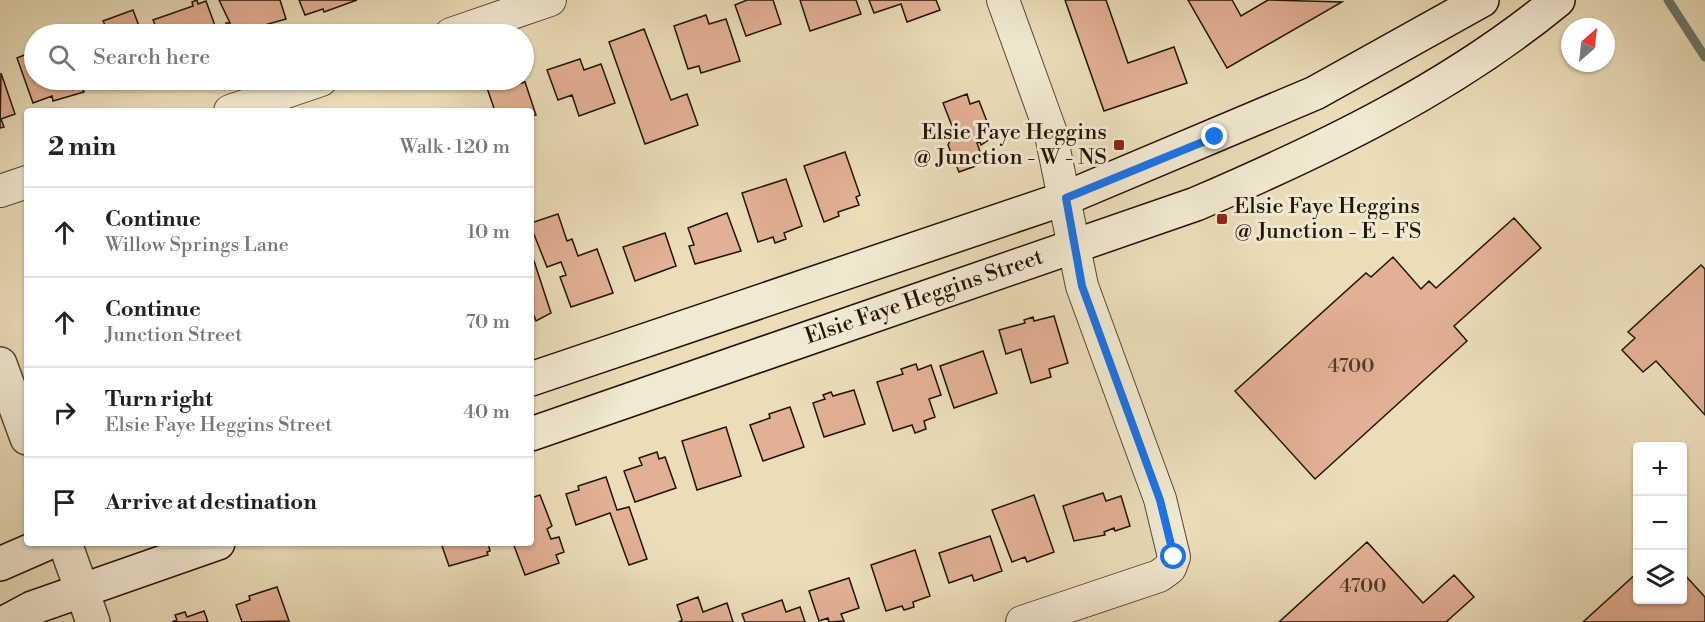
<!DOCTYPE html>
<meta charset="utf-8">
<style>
body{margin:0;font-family:"Libre Bodoni",serif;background:#f6f6f6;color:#222}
.controls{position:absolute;right:18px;bottom:18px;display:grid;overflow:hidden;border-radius:6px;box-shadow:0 2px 4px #0004}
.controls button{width:54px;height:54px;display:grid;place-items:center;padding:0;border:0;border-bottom:2px solid #e0e0e0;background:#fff;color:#222;font:30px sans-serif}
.compass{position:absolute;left:1561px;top:18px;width:54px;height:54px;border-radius:50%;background:#fff;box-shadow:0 2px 4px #0004;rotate:28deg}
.stop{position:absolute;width:18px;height:18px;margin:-14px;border:4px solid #1a73e8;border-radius:50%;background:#fff}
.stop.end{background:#1a73e8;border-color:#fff;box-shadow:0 2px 6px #0008}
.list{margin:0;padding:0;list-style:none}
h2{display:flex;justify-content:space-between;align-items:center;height:78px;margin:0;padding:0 24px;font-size:26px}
h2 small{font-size:20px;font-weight:400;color:#767676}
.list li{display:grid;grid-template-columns:39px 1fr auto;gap:18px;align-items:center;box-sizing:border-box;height:90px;padding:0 24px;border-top:2px solid #e0e0e0}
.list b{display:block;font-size:22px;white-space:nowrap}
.list p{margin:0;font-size:20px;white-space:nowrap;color:#767676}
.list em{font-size:20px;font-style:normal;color:#767676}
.icon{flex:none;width:33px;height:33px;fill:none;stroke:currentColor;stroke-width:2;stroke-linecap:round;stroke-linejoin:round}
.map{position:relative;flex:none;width:1705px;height:622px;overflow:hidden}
.search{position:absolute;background:#fff;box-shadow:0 2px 4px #0004;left:24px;top:24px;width:510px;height:66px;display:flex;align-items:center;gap:15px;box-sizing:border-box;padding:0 21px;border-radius:33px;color:#767676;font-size:22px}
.panel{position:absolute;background:#fff;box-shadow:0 2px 4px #0004;left:24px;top:108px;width:510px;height:438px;border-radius:6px}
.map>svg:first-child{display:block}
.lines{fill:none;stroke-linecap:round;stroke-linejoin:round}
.stream{stroke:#69786b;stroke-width:9}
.building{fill:#e2b094;stroke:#231307;stroke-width:1.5}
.minor-casing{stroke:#554633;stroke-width:34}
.tertiary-casing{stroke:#554633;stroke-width:36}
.secondary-casing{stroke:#231307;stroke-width:36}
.minor{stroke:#f1e9d1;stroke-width:32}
.tertiary{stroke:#f1e9d1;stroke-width:33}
.secondary{stroke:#f1e9d1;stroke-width:33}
.route{stroke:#1a73e8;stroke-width:8}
.poi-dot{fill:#8f2418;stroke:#f1e9d1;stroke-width:2}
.labels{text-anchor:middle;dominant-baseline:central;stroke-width:6;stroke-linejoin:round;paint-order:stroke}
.number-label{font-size:20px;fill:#533a2a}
.poi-label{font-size:22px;fill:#231307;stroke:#f1e9d1;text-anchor:end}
.street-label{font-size:22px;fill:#231307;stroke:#f1e9d1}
</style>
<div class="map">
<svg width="1705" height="622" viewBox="0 0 1705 622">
<rect width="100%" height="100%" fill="#eaddb8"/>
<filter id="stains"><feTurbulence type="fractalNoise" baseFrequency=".00333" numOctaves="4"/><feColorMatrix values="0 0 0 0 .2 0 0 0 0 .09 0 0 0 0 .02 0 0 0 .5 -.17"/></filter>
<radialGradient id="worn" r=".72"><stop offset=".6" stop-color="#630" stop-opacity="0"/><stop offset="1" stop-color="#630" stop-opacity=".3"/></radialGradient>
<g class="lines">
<path class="stream" d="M 1668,0 L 1705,57"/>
</g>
<path class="building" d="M 197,0 L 198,4 L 206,1 L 218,34 L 159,34 L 153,20 L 193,6 L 192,2 Z
M 219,0 L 280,0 L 286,19 L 233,34 L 231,28 L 228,29 L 226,23 L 230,23 Z
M 299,0 L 357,0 L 324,12 L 323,9 L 305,15 Z
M 747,0 L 773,0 L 781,24 L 746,36 L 735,5 Z
M 800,0 L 856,0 L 861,14 L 810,31 Z
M 869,0 L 936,0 L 940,10 L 907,22 L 901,4 L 874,13 Z
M 1065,0 L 1106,0 L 1128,63 L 1174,47 L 1187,83 L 1104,111 Z
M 1188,0 L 1232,0 L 1241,16 L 1268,0 L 1342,2 L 1227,68 Z
M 133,10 L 142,34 L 100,34 L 97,28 L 105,25 L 103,21 Z
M 706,15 L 709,24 L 726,19 L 740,61 L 701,73 L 699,66 L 688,69 L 674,26 Z
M 644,29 L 671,100 L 687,94 L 698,125 L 645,144 L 609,42 Z
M 34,51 L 34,80 L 84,80 L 86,85 L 82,87 L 84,92 L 53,101 L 52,96 L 33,103 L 17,58 Z
M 580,59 L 584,70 L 601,64 L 615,103 L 579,116 L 572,95 L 558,100 L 547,70 Z
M 1,73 L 15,114 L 1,119 L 4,127 L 0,128 Z
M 525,82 L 536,115 L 531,116 L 531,111 L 495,111 L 487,88 L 503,83 L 504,88 Z
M 967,94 L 970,104 L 979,101 L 993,137 L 981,145 L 980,142 L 977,143 L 984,163 L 959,172 L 948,145 L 954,131 L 943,103 Z
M 845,152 L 860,195 L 856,197 L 859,205 L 838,212 L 839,216 L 824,222 L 804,166 Z
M 786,179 L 802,226 L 784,233 L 786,239 L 775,243 L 773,237 L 758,242 L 742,193 Z
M 727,213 L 741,251 L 695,264 L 689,246 L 694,245 L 688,228 Z
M 558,214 L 567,241 L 572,239 L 578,256 L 597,249 L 613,293 L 571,307 L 560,277 L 566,275 L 561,262 L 547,267 L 531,227 L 531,223 Z
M 1514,218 L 1541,248 L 1454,326 L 1467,341 L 1315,479 L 1235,391 L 1366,273 L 1371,277 L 1393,257 L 1421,289 L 1429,281 L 1436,288 Z
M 665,233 L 676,266 L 635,281 L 623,247 Z
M 534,261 L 551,313 L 536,321 L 534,316 L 531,317 L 531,262 Z
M 1701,265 L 1705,269 L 1705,415 L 1656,361 L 1643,372 L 1622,350 L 1635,338 L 1628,332 Z
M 1054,316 L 1068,363 L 1049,369 L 1051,377 L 1031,383 L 1021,349 L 1006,354 L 999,330 L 1025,323 L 1024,320 L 1033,317 L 1034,321 Z
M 983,351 L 997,393 L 954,408 L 940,366 Z
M 916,364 L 918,370 L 931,365 L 941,395 L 929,399 L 935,417 L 924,421 L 926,429 L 915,433 L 912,425 L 893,431 L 877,382 L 903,374 L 901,369 Z
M 854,390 L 865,424 L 824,437 L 813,403 L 825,399 L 823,395 L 831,392 L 833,396 Z
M 790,407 L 804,447 L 763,461 L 750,425 L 770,418 L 769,414 Z
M 726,427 L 741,476 L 697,490 L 682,441 Z
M 657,452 L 659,459 L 665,457 L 676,488 L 635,502 L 624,471 L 642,465 L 639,458 Z
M 606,477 L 617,510 L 629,507 L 647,559 L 629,565 L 610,513 L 576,525 L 566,494 L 579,490 L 578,486 Z
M 1103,493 L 1106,501 L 1121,496 L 1130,526 L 1115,531 L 1114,528 L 1104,532 L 1105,535 L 1074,541 L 1063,506 Z
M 540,495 L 552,526 L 547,529 L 551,539 L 559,537 L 564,552 L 556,555 L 559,563 L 525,575 L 513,543 L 531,543 L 531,498 Z
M 1034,495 L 1054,552 L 1027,562 L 1025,557 L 1012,562 L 992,510 Z
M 990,536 L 1002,571 L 974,581 L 972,575 L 949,583 L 939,553 Z
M 1367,542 L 1423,603 L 1454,575 L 1474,597 L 1446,622 L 1279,622 Z
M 441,543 L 488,543 L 490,551 L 487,552 L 488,555 L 449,566 Z
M 915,550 L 930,596 L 913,602 L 914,607 L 904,610 L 902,606 L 886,611 L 871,565 Z
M 1638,572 L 1638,600 L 1682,600 L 1682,572 L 1705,597 L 1705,622 L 1583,622 Z
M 849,578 L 859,608 L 841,614 L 844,621 L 829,622 L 828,618 L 819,621 L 809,591 Z
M 277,587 L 289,621 L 242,622 L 236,605 L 250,600 L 249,596 Z
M 698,597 L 703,612 L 727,603 L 733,622 L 679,622 L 682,620 L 677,605 Z
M 782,600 L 786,612 L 800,607 L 805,622 L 745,622 L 742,614 Z
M 204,611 L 208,622 L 172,622 L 177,620 L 175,615 L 185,612 L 187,617 Z"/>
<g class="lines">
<g class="minor-casing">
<path id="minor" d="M 1003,0 L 1050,130 L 1082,286 L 1160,499 L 1174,557 L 1170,568 L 1159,576 L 1022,622
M 451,34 L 550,0
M 230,111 L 321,80
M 0,191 L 27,182"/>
</g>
<g class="tertiary-casing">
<path id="tertiary" d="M 0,364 L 27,438
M 65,543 L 93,622"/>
</g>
<g class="secondary-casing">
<path id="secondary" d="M 531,379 L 1066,198 L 1315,93 L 1482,0
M 531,434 L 1196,204 C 1324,149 1450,89 1558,0
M 0,564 L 48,543
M 6,622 L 32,608 L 218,543"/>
</g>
<use href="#minor" class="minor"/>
<use href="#tertiary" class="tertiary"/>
<use href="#secondary" class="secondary"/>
</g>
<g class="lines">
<path class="route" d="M 1174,557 L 1160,500 L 1082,286 L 1066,198 L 1215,137"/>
</g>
<g class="poi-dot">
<rect x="1113" y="139" width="12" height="12" rx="3"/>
<rect x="1216" y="213" width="12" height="12" rx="3"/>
</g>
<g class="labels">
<g class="number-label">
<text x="1351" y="366">4700</text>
<text x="1363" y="586">4700</text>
</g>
<g class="poi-label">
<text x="1107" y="132">Elsie Faye Heggins<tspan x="1107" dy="25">@ Junction - W - NS</tspan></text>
<text x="1234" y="206" text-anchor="start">Elsie Faye Heggins<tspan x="1234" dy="25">@ Junction - E - FS</tspan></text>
</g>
<g class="street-label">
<text transform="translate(924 297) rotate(-19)">Elsie Faye Heggins Street</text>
</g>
</g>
<rect width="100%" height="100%" filter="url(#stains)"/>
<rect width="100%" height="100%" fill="url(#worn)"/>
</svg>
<div class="controls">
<button>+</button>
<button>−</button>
<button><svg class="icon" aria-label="layers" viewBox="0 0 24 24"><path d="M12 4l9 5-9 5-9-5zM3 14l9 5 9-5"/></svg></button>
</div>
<svg class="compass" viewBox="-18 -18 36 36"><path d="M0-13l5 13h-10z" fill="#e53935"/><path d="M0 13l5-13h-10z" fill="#767676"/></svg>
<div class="stop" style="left:1174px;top:557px"></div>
<div class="stop end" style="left:1215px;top:137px"></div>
<div class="search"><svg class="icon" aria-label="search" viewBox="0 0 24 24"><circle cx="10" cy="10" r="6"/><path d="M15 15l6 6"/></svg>Search here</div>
<section class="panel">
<h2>2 min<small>Walk · 120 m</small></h2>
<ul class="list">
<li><svg class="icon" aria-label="ahead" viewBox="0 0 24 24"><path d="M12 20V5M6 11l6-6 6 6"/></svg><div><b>Continue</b><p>Willow Springs Lane</p></div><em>10 m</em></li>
<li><svg class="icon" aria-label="ahead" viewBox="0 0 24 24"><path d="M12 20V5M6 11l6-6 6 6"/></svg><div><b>Continue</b><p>Junction Street</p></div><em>70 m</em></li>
<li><svg class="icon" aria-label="right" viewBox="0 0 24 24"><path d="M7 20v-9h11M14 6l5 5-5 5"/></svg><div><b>Turn right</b><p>Elsie Faye Heggins Street</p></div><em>40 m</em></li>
<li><svg class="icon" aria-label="arrive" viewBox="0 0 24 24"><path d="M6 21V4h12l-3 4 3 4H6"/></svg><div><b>Arrive at destination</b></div></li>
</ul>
</section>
</div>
